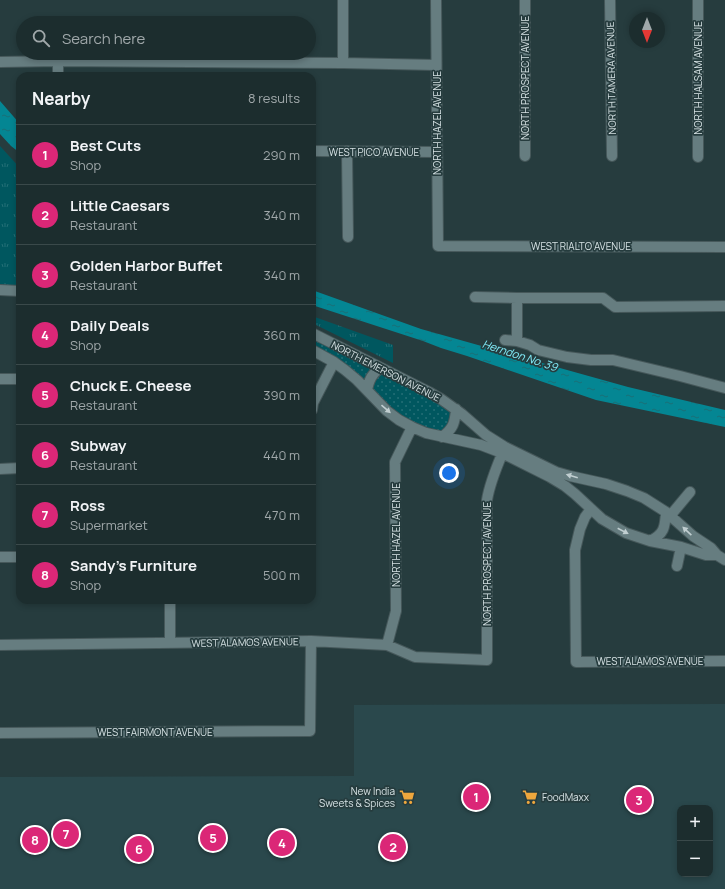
<!DOCTYPE html>
<meta charset="utf-8">
<style>
body{margin:0;font-family:Manrope,sans-serif;background:#253536;color:#f1f3f6}
.controls{position:absolute;right:12px;bottom:12px;display:grid;overflow:hidden;border-radius:8px;box-shadow:0 2px 6px #0003}
.controls button{width:36px;height:36px;display:grid;place-items:center;padding:0;border:0;border-bottom:1px solid #3a494a;background:#1c2d2e;color:#f1f3f6;font:20px sans-serif}
.compass{position:absolute;left:629px;top:12px;width:36px;height:36px;border-radius:50%;background:#1c2d2e;box-shadow:0 2px 6px #0003;rotate:180deg}
.you{position:absolute;left:449px;top:473px;width:14px;height:14px;margin:-10px;border:3px solid #fff;border-radius:50%;background:#1a73e8;box-shadow:0 0 0 6px #1a73e833}
.badge{display:grid;place-items:center;width:26px;height:26px;border-radius:50%;background:#db2777;color:#fff;font-size:13px;font-weight:700}
.pin{position:absolute;translate:-50% -50%;border:2px solid #fff;box-shadow:0 1px 4px #0006}
.list{margin:0;padding:0;list-style:none}
h2{display:flex;justify-content:space-between;align-items:center;height:52px;margin:0;padding:0 16px;font-size:17px}
h2 small{font-size:13px;font-weight:400;color:#a0a8aa}
.list li{display:grid;grid-template-columns:26px 1fr auto;gap:12px;align-items:center;box-sizing:border-box;height:60px;padding:0 16px;border-top:1px solid #3a494a}
.list b{display:block;font-size:15px;white-space:nowrap}
.list p{margin:0;font-size:13px;white-space:nowrap;color:#a0a8aa}
.list em{font-size:13px;font-style:normal;color:#a0a8aa}
.icon{flex:none;width:22px;height:22px;fill:none;stroke:currentColor;stroke-width:2;stroke-linecap:round;stroke-linejoin:round}
.map{position:relative;flex:none;width:725px;height:889px;overflow:hidden}
.search{position:absolute;background:#1c2d2e;box-shadow:0 2px 6px #0003;left:16px;top:16px;width:300px;height:44px;display:flex;align-items:center;gap:10px;box-sizing:border-box;padding:0 14px;border-radius:22px;color:#a0a8aa;font-size:15px}
.panel{position:absolute;background:#1c2d2e;box-shadow:0 2px 6px #0003;left:16px;top:72px;width:300px;height:532px;border-radius:12px}
.map>svg:first-child{display:block}
.built{fill:#2a484c;fill-rule:evenodd}
.grass{fill:url(#grass-tufts)}
.park{fill:url(#park-dots)}
.water{fill:url(#water-ripples)}
.lines{fill:none;stroke-linecap:round;stroke-linejoin:round}
.minor-casing{stroke:#46585a;stroke-width:12}
.minor{stroke:#667d80;stroke-width:10}
.oneway{fill:#c0ced0}
.labels{text-anchor:middle;dominant-baseline:central;stroke-width:3.5;stroke-linejoin:round;paint-order:stroke}
.street-label{font-size:10px;fill:#d6e2e4;stroke:#263c3e}
.poi-label{font-size:10px;fill:#d6e2e4;stroke:#263c3e;text-anchor:end}
.water-label{font-size:11px;font-style:italic;fill:#82eefb;stroke:#263c3e}
</style>
<div class="map">
<svg width="725" height="889" viewBox="0 0 725 889">
<defs>
<pattern id="grass-tufts" width="24" height="20" patternUnits="userSpaceOnUse"><rect width="24" height="20" fill="#00575f"/><path d="M3 7l-1-3M5 7V3M7 7l1-3M15 17l-1-3M17 17v-4M19 17l1-3" fill="none" stroke="#246f76"/></pattern>
<pattern id="park-dots" width="8" height="8" patternUnits="userSpaceOnUse"><rect width="8" height="8" fill="#00575f"/><path d="M2 2h.1M6 6h.1" fill="none" stroke="#246f76" stroke-width="1.8" stroke-linecap="round"/></pattern>
<pattern id="water-ripples" width="26" height="14" patternUnits="userSpaceOnUse"><rect width="26" height="14" fill="#048693"/><path d="M2 4q2-2 4 0t4 0M15 11q2-2 4 0t4 0" fill="none" stroke="#196f77"/></pattern>
</defs>
<rect width="100%" height="100%" fill="#263c3e"/>
<path class="built" d="M 725,704 L 725,889 L 0,889 L 0,777 L 354,776 L 354,705 ZM 680,808 L 710,808 L 710,874 L 680,874 Z"/>
<path class="grass" d="M 0,146 L 20,168 L 20,286 L 0,286 Z
M 312,316 L 393,345 L 393,363 L 312,323 Z"/>
<path class="park" d="M 312,338 L 373,368 L 365,383 L 312,347 Z
M 382,373 L 431,398 L 449,410 L 451,414 L 450,424 L 443,431 L 438,432 L 416,424 L 400,414 L 379,397 L 373,391 C 373,383 375,377 382,373 Z"/>
<path class="water" d="M 0,101 L 20,124 L 20,153 L 11,146 L 0,134 Z
M 312,290 L 421,329 L 628,387 L 725,410 L 725,427 L 596,400 L 467,356 L 441,348 L 423,341 L 312,305 Z"/>
<g class="lines">
<g class="minor-casing">
<path id="minor" d="M 343,0 L 343,63
M 436,0 L 438,246 L 725,247
M 525,0 L 525,156
M 610,0 L 612,156
M 698,0 L 698,157
M 0,62 L 58,61 L 343,63 L 436,65
M 58,76 L 58,61
M 312,151 L 437,152
M 347,151 L 348,237
M 0,290 L 20,291
M 475,297 L 517,298
M 312,333 L 429,392 L 441,399 L 462,414 L 486,435 L 505,447 L 556,472 L 570,476 L 606,484 L 627,491 L 644,498 L 666,512 L 693,536 L 711,548 L 717,555
M 505,340 L 517,341 L 530,345 L 538,350 L 567,357 L 591,360 L 613,360 L 680,376 L 725,388
M 517,341 L 517,298 L 603,298 L 615,307 L 725,306
M 312,350 L 334,362 L 345,370 L 357,380 L 387,411 L 399,420 L 412,427 L 426,433 L 481,445 L 502,453 L 550,477 L 565,486 L 575,494 L 602,519 L 626,533 L 650,541 L 681,547 L 706,555 L 717,555 L 725,560
M 0,379 L 20,379
M 367,390 C 369,380 372,373 381,368
M 312,410 L 313,403 L 334,362
M 442,437 C 453,429 455,423 456,409
M 0,469 L 20,468
M 591,509 L 585,517 L 580,529 L 575,550 L 576,662 L 725,661
M 670,516 L 690,492
M 650,541 C 664,534 665,528 666,512
M 0,557 L 20,557
M 677,566 L 681,547
M 170,600 L 170,643
M 0,645 L 311,641 L 387,645 L 415,657 L 487,660 L 487,500 C 490,481 498,464 505,447
M 387,645 L 396,611 L 395,462 L 412,427
M 0,733 L 310,731 L 311,641"/>
</g>
<use href="#minor" class="minor"/>
</g>
<defs><path id="oneway-solid" d="M-6-.8H1V-3.2L6.5 0L1 3.2V.8H-6Z"/></defs>
<g class="oneway">
<use href="#oneway-solid" transform="translate(386 409) rotate(41)"/>
<use href="#oneway-solid" transform="translate(572 476) rotate(-164)"/>
<use href="#oneway-solid" transform="translate(623 531) rotate(27)"/>
<use href="#oneway-solid" transform="translate(687 531) rotate(-137)"/>
</g>
<defs>
<g id="supermarket-bare" transform="scale(1.2)"><path d="M-6-5.5h2.5l.6 2H6L4.5 2H-2.5L-4.4-4H-6ZM-1.5 3.2a1.3 1.3 0 1 0 .1 0ZM3 3.2a1.3 1.3 0 1 0 .1 0Z" fill="#eea73d" stroke="#263c3e" stroke-width="2.5" paint-order="stroke"/></g>
</defs>
<g fill-rule="evenodd">
<use href="#supermarket-bare" x="407" y="797"/>
<use href="#supermarket-bare" x="530" y="797"/>
</g>
<g class="labels">
<g class="street-label">
<text transform="translate(525 78) rotate(-90)">NORTH PROSPECT AVENUE</text>
<text transform="translate(611 78) rotate(-91)">NORTH TAMERA AVENUE</text>
<text transform="translate(698 78) rotate(-90)">NORTH HALSAM AVENUE</text>
<text transform="translate(437 123) rotate(-90)">NORTH HAZEL AVENUE</text>
<text x="374" y="152">WEST PICO AVENUE</text>
<text x="581" y="246">WEST RIALTO AVENUE</text>
<text transform="translate(386 371) rotate(27)">NORTH EMERSON AVENUE</text>
<text transform="translate(396 535) rotate(-90)">NORTH HAZEL AVENUE</text>
<text transform="translate(487 564) rotate(-90)">NORTH PROSPECT AVENUE</text>
<text transform="translate(245 642) rotate(-1)">WEST ALAMOS AVENUE</text>
<text x="650" y="661">WEST ALAMOS AVENUE</text>
<text x="155" y="732">WEST FAIRMONT AVENUE</text>
</g>
<g class="poi-label">
<text x="395" y="791">New India<tspan x="395" dy="12">Sweets &amp; Spices</tspan></text>
<text x="542" y="797" text-anchor="start">FoodMaxx</text>
</g>
<g class="water-label">
<text transform="translate(520 355) rotate(18)">Herndon No. 39</text>
</g>
</g>
</svg>
<div class="controls">
<button>+</button>
<button>−</button>
</div>
<svg class="compass" viewBox="-18 -18 36 36"><path d="M0-13l5 13h-10z" fill="#e53935"/><path d="M0 13l5-13h-10z" fill="#a0a8aa"/></svg>
<div class="you"></div>
<div class="pin badge" style="left:476px;top:797px">1</div>
<div class="pin badge" style="left:393px;top:847px">2</div>
<div class="pin badge" style="left:639px;top:800px">3</div>
<div class="pin badge" style="left:282px;top:843px">4</div>
<div class="pin badge" style="left:213px;top:838px">5</div>
<div class="pin badge" style="left:139px;top:849px">6</div>
<div class="pin badge" style="left:66px;top:834px">7</div>
<div class="pin badge" style="left:35px;top:840px">8</div>
<div class="search"><svg class="icon" aria-label="search" viewBox="0 0 24 24"><circle cx="10" cy="10" r="6"/><path d="M15 15l6 6"/></svg>Search here</div>
<section class="panel">
<h2>Nearby<small>8 results</small></h2>
<ul class="list">
<li><span class="badge">1</span><div><b>Best Cuts</b><p>Shop</p></div><em>290 m</em></li>
<li><span class="badge">2</span><div><b>Little Caesars</b><p>Restaurant</p></div><em>340 m</em></li>
<li><span class="badge">3</span><div><b>Golden Harbor Buffet</b><p>Restaurant</p></div><em>340 m</em></li>
<li><span class="badge">4</span><div><b>Daily Deals</b><p>Shop</p></div><em>360 m</em></li>
<li><span class="badge">5</span><div><b>Chuck E. Cheese</b><p>Restaurant</p></div><em>390 m</em></li>
<li><span class="badge">6</span><div><b>Subway</b><p>Restaurant</p></div><em>440 m</em></li>
<li><span class="badge">7</span><div><b>Ross</b><p>Supermarket</p></div><em>470 m</em></li>
<li><span class="badge">8</span><div><b>Sandy's Furniture</b><p>Shop</p></div><em>500 m</em></li>
</ul>
</section>
</div>
